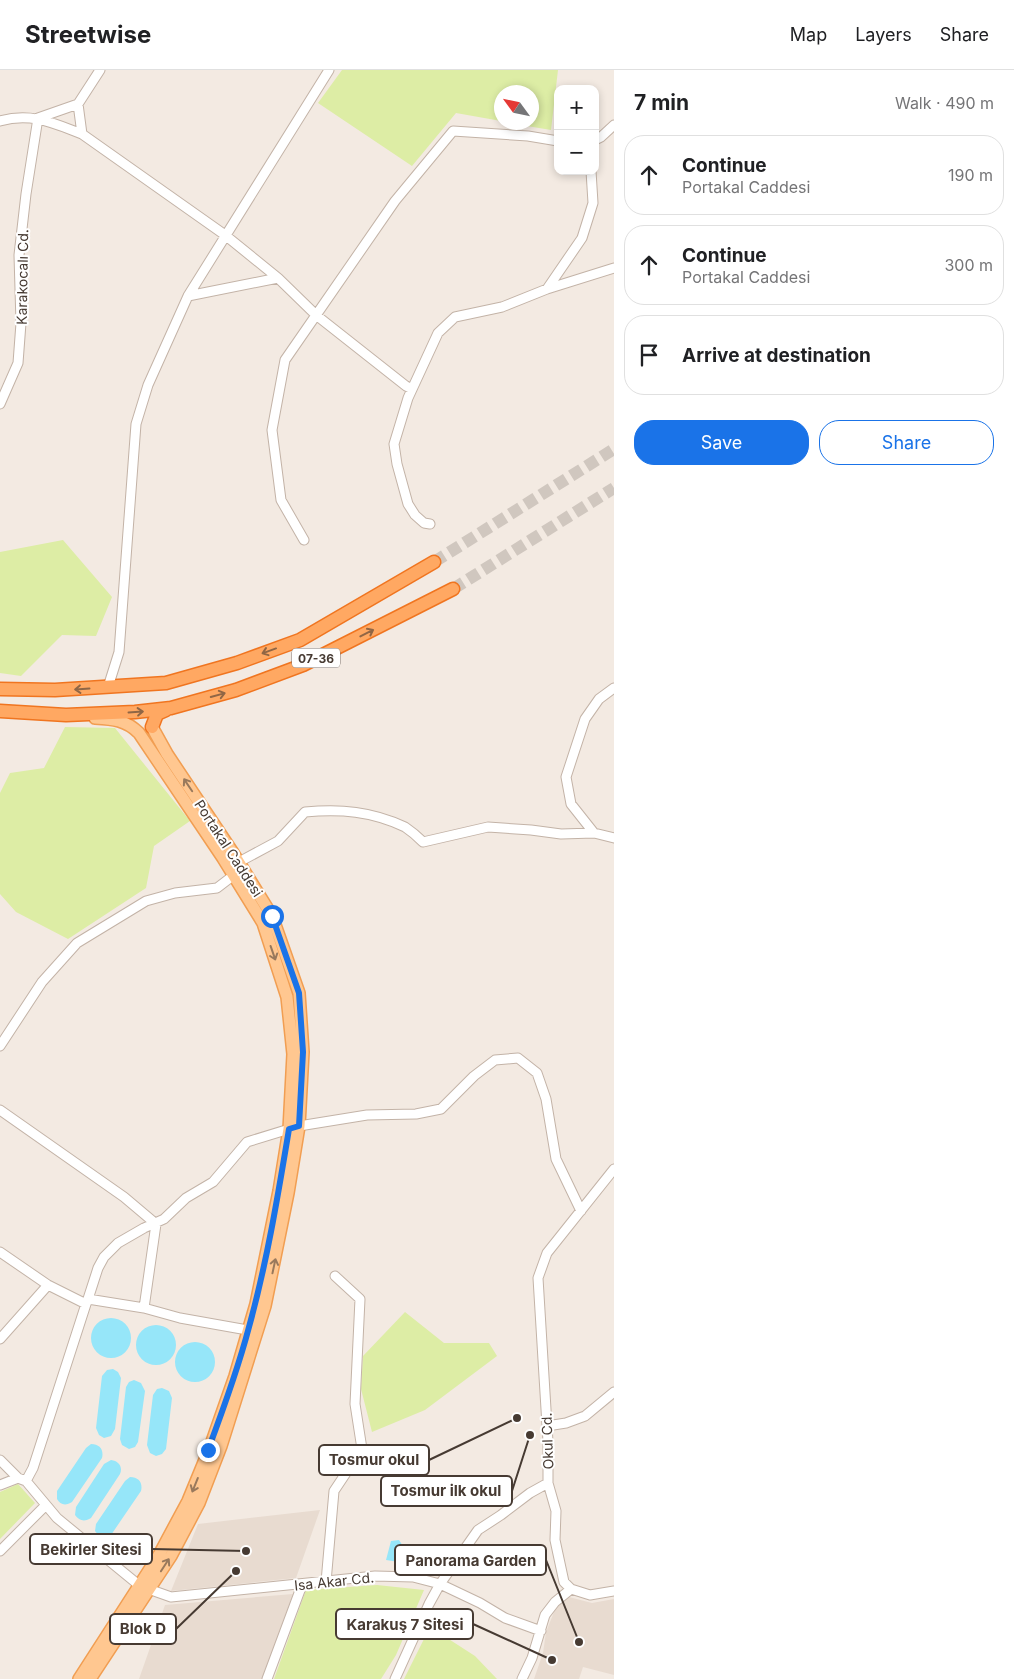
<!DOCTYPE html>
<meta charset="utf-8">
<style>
body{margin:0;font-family:Inter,sans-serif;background:#f2f2f2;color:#202124}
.controls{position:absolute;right:15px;top:15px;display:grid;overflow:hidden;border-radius:10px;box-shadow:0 2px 8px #0003}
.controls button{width:45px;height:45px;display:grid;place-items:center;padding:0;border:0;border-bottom:1px solid #e0e0e0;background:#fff;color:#202124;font:25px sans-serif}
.compass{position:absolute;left:494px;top:15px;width:45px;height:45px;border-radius:50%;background:#fff;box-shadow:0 2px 8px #0003;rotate:303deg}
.stop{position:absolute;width:15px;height:15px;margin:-11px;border:4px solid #1a73e8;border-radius:50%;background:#fff}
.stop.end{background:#1a73e8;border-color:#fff;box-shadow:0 1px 5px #0008}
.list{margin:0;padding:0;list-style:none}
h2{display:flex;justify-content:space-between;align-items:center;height:65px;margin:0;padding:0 20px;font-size:21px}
h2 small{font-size:16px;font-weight:400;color:#757577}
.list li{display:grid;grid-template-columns:32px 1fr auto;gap:15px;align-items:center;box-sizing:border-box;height:80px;margin:0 10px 10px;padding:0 10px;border:1px solid #e0e0e0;border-radius:20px}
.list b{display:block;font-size:19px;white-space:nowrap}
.list p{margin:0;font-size:16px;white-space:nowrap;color:#757577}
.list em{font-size:16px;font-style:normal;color:#757577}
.actions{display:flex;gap:10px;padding:15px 20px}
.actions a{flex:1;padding:11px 0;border:1px solid #1a73e8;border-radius:20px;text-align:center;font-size:18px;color:#1a73e8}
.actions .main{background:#1a73e8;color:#fff}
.icon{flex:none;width:28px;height:28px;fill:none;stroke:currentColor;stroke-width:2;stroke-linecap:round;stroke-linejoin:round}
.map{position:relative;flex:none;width:614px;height:1609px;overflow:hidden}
header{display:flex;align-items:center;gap:30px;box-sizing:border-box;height:70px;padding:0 25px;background:#fff;border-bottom:1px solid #e0e0e0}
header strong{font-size:24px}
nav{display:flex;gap:28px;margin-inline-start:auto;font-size:18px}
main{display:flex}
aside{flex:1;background:#fff}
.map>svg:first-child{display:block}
.residential{fill:#e8dbd0}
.green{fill:#ddeda5}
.water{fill:#96e6f9}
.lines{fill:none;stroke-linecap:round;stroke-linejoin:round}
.highway-tunnel{stroke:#d0c7bf;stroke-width:12;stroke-dasharray:12 6;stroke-linecap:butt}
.minor-casing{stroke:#c3b3a7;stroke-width:11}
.major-casing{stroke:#f19e52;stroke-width:14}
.highway-casing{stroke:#f07520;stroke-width:15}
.minor{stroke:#fff;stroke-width:9}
.major{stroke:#ffc790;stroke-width:11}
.highway{stroke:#ffa862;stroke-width:12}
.oneway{stroke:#906645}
.oneway2{stroke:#99795c}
.route{stroke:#1a73e8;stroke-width:6}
.labels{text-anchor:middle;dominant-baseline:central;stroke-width:4;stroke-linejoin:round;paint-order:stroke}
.shield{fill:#fff;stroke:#7e7570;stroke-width:1}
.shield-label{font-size:12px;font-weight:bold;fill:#463a32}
.street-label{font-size:14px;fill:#463a32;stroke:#fff}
.leader{fill:none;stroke:#463a32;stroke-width:2}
.callout-dot{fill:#463a32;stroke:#fff;stroke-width:2}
.callout{fill:#fff;stroke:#463a32;stroke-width:2}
.callout-label{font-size:15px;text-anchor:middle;font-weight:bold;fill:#463a32}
</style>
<header>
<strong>Streetwise</strong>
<nav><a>Map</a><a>Layers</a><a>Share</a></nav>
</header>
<main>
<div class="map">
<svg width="614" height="1609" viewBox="0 0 614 1609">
<rect width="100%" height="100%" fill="#f3eae2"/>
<path class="residential" d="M 320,1440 L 296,1508 L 171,1521 L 198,1454 Z
M 293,1524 L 262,1609 L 139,1609 L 165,1535 Z
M 569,1527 L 592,1533 L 614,1529 L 614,1605 L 583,1597 L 579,1609 L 534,1609 L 543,1583 L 546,1562 L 556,1537 Z"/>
<path class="green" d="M 342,0 L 558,0 L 551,60 L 509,53 L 532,52 L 532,22 L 502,22 L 501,51 L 456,43 L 412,96 L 318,33 Z
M 63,470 L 112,527 L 96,566 L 62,565 L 21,606 L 0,603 L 0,482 Z
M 65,657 L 115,658 L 190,751 L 154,776 L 146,818 L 68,869 L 16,842 L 0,824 L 0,723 L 10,703 L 44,698 Z
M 405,1242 L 444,1273 L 489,1273 L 497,1286 L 425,1340 L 372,1362 L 361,1319 L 363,1286 Z
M 18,1414 L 35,1433 L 0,1469 L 0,1422 Z
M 377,1515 L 424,1520 L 396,1585 L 381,1609 L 274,1609 L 306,1520 Z
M 430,1557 L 475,1586 L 497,1609 L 404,1609 Z"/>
<path class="water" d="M91 1268a20 20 0 1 1 40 0a20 20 0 1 1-40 0Z
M136 1275a20 20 0 1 1 40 0a20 20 0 1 1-40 0Z
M175 1292a20 20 0 1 1 40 0a20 20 0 1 1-40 0Z
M 113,1299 L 118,1302 L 121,1308 L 115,1359 L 111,1366 L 104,1368 L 99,1365 L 96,1358 L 102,1306 L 107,1300 Z
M 134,1310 L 141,1313 L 145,1321 L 138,1372 L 135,1377 L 129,1379 L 122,1375 L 120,1369 L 126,1317 L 129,1312 Z
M 162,1318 L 169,1321 L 172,1328 L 166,1379 L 162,1384 L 156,1386 L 150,1383 L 147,1375 L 153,1325 L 157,1319 Z
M 91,1374 C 100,1374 104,1380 102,1388 L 72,1432 C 66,1436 60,1435 57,1429 L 57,1421 L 86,1378 Z
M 111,1390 C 119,1391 123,1397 120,1404 L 91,1448 C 85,1452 79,1451 75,1445 L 76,1437 L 104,1394 Z
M 130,1407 C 139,1407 143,1413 141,1421 L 111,1465 L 105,1467 L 99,1466 L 95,1461 L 96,1454 L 125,1411 Z
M 399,1470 L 410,1487 L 399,1492 L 386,1490 L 391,1471 Z"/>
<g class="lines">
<path class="highway-tunnel" d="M 434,492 L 614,379
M 453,519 L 614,418"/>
<g class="minor-casing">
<path id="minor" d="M 38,48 L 78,34 L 100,0
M 0,51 C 31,42 53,53 82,64 L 78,34
M 82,64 L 225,165 L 278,208 L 316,245 L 406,316 L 412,319
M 595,70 L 601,67 L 614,55
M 547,219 L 582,168 L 593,133 L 591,101
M 188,226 L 278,208
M 0,334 L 18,293 L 21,253 L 19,185 L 26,124 L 38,48
M 430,454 L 424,453 L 415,445 L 408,434 L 397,394 L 394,374 L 408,328 L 438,263 L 455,247 L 502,237 L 547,219 L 614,198
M 304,470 L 281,430 L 272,360 L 285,290 L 395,131 L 453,61 L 528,66 L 558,71
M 108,617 L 119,582 L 136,354 L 148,315 L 188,226 L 329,0
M 594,763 L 571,734 L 566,707 L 585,649 L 599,629 L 614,618
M 0,976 L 42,912 L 77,873 L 146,831 L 175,823 L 217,818 L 234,805 L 239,792 L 278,771 L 305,742 C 341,739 371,741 405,757 C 411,761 418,767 423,772 L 488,757 L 531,760 L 561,764 L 594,763 L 614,768
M 0,1040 L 124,1127 L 156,1154 L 144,1238
M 0,1182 L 48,1215 L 86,1234 L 88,1229 L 144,1238 L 180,1248 L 253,1261
M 88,1229 L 98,1198 L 104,1187 L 118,1173 L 144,1158 L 164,1149 L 186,1128 L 213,1112 L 247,1072 L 299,1056 L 367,1045 L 416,1044 L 441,1039 L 474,1006 L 495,990 L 518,988 L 537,1003 L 546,1029 L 556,1089 L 581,1141
M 0,1269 L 48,1215
M 547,1356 L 566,1353 L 585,1346 L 614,1322
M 0,1390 L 18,1408 L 26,1411 L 57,1448 L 140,1516 L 171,1527 L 375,1506 L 413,1507 L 440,1514 L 480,1533 L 505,1548 L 541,1561
M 26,1411 L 33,1398 L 86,1234
M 0,1415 L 18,1408
M 0,1481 L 46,1435
M 326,1512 L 334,1421 L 362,1379 L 355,1334 L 360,1229 L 335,1206
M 571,1519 L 590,1525 L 614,1521
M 267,1609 L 302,1515
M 395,1609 L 429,1534 L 440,1514 L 478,1460 L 501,1445 L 530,1423 L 548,1413 L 548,1372 L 538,1208 L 547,1183 L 614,1099
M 522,1609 L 532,1588 L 545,1545 L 555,1532 L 571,1519 L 564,1512 L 555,1470 L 556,1441 L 548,1413"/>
</g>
<g class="major-casing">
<path id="major" d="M 79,1609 L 159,1485 L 188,1431 L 209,1380 L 235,1306 L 256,1234 L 279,1121 L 289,1059 L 293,984 L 287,927 L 263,853 L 223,788 L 139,663 C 126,650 113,649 95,648
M 90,1609 L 171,1486 L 199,1433 L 221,1376 L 265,1236 L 288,1123 L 299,1056 L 303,982 L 299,923 L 272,846 L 233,783 L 167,684 L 152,657"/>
</g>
<g class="highway-casing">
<path id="highway" d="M 0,619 L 55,620 L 166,613 L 237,593 L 300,570 L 434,492
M 0,641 L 66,645 L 135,642 L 171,638 L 236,620 L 303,595 L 453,519
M 152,657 L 157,644 L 166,640"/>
</g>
<use href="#minor" class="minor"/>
<use href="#major" class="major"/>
<use href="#highway" class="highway"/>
</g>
<defs><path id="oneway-shaft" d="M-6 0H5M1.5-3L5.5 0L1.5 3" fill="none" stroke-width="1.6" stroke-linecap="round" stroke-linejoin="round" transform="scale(1.25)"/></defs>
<g class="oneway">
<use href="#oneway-shaft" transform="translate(367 563) rotate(-27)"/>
<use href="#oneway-shaft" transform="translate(269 581) rotate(160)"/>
<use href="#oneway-shaft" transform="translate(82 619) rotate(176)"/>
<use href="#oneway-shaft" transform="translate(218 625) rotate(-15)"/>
<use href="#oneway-shaft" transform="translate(136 642) rotate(-4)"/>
</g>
<g class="oneway2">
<use href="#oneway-shaft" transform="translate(188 715) rotate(-124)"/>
<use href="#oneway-shaft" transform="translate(273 883) rotate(71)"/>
<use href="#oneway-shaft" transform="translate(274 1196) rotate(-78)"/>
<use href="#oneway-shaft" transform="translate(195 1415) rotate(112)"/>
<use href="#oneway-shaft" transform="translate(165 1495) rotate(-57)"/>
</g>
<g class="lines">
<path class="route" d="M 208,1380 C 223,1340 238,1299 249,1257 C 267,1192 278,1125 289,1059 L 299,1056 L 303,982 L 299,923 L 272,846"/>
</g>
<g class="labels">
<rect class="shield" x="292" y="578.5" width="48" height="19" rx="4"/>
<g class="shield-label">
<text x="316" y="588">07-36</text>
</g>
<g class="street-label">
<text transform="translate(22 207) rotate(-89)">Karakocalı Cd.</text>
<text transform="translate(229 778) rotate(57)">Portakal Caddesi</text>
<text transform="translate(547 1371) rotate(-92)">Okul Cd.</text>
<text transform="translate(334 1511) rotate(-6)">Isa Akar Cd.</text>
</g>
</g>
<path class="leader" d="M517 1348L429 1390M530 1365L512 1421M246 1481L152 1479M579 1572L546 1490M552 1590L473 1554M236 1501L176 1559"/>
<g class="callout-dot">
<circle cx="517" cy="1348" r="5"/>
<circle cx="530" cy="1365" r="5"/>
<circle cx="246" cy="1481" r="5"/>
<circle cx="579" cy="1572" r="5"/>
<circle cx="552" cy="1590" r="5"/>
<circle cx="236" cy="1501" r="5"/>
</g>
<g class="callout">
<rect x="319" y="1375" width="110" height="30" rx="5"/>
<rect x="381" y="1406" width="131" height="30" rx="5"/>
<rect x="30" y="1464" width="122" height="30" rx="5"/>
<rect x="395" y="1475" width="151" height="30" rx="5"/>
<rect x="336" y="1539" width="137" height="30" rx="5"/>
<rect x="110" y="1544" width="66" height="30" rx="5"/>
</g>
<g class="callout-label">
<text x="374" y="1395">Tosmur okul</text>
<text x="446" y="1426">Tosmur ilk okul</text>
<text x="91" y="1485">Bekirler Sitesi</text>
<text x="471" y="1496">Panorama Garden</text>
<text x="405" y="1560">Karakuş 7 Sitesi</text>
<text x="143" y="1564">Blok D</text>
</g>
</svg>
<div class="controls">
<button>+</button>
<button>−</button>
</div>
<svg class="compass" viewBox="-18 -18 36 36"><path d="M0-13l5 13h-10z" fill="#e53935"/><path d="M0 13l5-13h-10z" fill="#757577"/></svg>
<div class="stop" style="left:272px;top:846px"></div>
<div class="stop end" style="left:208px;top:1380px"></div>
</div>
<aside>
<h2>7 min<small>Walk · 490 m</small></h2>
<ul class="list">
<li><svg class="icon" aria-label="ahead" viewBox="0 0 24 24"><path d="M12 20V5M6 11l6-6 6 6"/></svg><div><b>Continue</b><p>Portakal Caddesi</p></div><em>190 m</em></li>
<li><svg class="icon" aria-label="ahead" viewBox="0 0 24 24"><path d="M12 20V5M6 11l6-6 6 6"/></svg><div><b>Continue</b><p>Portakal Caddesi</p></div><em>300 m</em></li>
<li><svg class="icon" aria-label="arrive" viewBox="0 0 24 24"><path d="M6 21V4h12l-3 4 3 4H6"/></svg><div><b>Arrive at destination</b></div></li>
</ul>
<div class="actions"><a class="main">Save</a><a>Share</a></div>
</aside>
</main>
